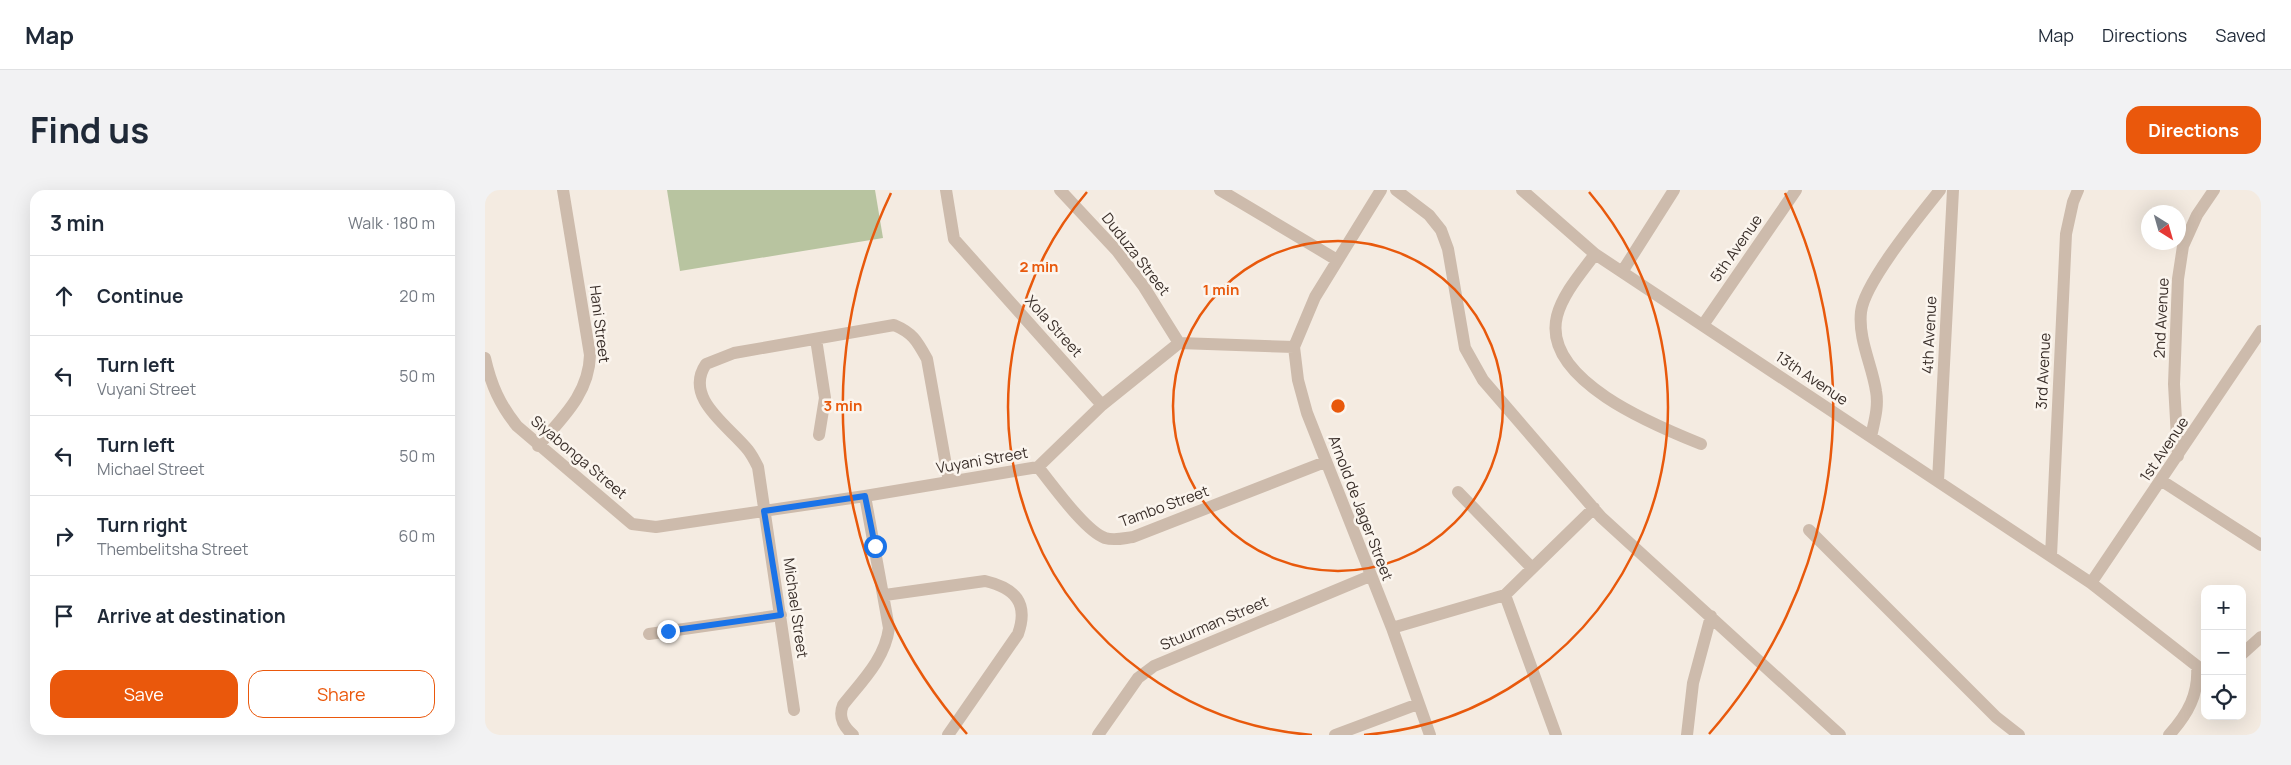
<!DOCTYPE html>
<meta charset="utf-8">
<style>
body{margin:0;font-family:Manrope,sans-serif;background:#f2f2f3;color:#1f2937}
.controls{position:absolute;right:15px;bottom:15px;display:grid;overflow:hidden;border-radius:10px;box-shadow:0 5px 20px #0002}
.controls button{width:45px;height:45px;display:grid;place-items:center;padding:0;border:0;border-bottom:1px solid #e0e1e3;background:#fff;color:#1f2937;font:25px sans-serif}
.compass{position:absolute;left:1656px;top:15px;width:45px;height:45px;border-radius:50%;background:#fff;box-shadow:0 5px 20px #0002;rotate:143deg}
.stop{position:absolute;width:15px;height:15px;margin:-11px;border:4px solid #1a73e8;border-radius:50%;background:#fff}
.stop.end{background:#1a73e8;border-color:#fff;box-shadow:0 1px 5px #0008}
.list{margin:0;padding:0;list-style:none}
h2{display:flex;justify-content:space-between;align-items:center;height:65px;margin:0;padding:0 20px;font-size:21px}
h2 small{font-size:16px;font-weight:400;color:#747a83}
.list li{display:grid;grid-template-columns:32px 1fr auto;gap:15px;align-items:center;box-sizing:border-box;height:80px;padding:0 20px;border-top:1px solid #e0e1e3}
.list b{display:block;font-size:19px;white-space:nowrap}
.list p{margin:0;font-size:16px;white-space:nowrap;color:#747a83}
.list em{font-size:16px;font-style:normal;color:#747a83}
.actions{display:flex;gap:10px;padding:15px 20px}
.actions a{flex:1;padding:11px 0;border:1px solid #ea580c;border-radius:15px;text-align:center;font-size:18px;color:#ea580c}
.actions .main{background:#ea580c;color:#fff}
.icon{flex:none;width:28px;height:28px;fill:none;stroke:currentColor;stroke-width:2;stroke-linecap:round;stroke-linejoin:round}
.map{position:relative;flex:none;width:1776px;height:545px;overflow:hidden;border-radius:15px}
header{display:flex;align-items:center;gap:30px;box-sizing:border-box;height:70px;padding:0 25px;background:#fff;border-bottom:1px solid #e0e1e3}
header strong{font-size:24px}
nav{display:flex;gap:28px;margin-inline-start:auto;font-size:18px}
.intro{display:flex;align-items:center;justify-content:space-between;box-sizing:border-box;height:120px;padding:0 30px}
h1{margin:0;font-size:35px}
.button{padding:12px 22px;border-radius:15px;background:#ea580c;color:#fff;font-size:18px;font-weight:700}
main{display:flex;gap:30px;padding:0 30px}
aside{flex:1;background:#fff;border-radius:15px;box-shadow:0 5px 20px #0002}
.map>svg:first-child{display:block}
.grass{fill:#b8c4a0}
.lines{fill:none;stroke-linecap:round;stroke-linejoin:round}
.minor{stroke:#cdbbac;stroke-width:12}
.route{stroke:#1a73e8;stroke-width:6}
.ring{fill:none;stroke:#e8590c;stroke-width:2.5}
.labels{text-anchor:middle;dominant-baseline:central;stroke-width:5;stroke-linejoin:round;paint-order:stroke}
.street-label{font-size:15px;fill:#3b302b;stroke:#fbf5ee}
.centre{fill:#e8590c;stroke:#fbf5ee;stroke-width:2.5}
.ring-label{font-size:15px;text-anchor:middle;font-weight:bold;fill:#e8590c;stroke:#fbf5ee;stroke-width:5;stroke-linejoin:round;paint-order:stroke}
</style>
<header>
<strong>Map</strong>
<nav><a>Map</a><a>Directions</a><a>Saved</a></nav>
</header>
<div class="intro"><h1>Find us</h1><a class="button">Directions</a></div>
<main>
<aside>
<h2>3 min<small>Walk · 180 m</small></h2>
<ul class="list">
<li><svg class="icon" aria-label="ahead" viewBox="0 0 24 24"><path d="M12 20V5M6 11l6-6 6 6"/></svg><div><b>Continue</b></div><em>20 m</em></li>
<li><svg class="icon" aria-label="left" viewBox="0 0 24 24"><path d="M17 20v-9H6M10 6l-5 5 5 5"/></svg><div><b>Turn left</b><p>Vuyani Street</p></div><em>50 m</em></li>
<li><svg class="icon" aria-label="left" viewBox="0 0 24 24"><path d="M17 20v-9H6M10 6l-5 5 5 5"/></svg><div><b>Turn left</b><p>Michael Street</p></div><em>50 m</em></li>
<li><svg class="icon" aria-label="right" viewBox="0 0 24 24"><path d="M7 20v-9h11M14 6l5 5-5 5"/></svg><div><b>Turn right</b><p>Thembelitsha Street</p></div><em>60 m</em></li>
<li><svg class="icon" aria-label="arrive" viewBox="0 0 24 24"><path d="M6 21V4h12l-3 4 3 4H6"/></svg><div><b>Arrive at destination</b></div></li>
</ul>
<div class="actions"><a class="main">Save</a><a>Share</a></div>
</aside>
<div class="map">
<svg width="1776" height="545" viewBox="0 0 1776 545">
<rect width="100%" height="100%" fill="#f4ebe1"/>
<path class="grass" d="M 182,0 L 390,0 L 398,48 L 195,81 Z"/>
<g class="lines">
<path class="minor" d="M 461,0 L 469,49 L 617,215
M 575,0 L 632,61 L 659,97 L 694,153
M 735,0 L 852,70
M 896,0 L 830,107 L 809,157 L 813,190 L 822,223 L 907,438 L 945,545
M 911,0 L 944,25 L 956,40 L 963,59 L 980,158 L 998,190 L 1116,327 L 1355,545
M 1037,0 L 1110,64 L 1606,393 L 1712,476 C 1714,504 1703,524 1684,545
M 1110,64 C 1097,82 1078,103 1072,126 C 1056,190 1171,236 1216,254
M 1137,82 L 1189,0
M 1218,135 L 1311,0
M 331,149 L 340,208 L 334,245
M 0,168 C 6,195 15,215 32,236 L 147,334 L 171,337 L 380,306 L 553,277 L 617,215 L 694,153 L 809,157
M 1386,247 C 1389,232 1394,217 1391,201 C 1387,175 1373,149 1376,122 C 1379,93 1435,25 1455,0
M 53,256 C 77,228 104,204 105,165 L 78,0
M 1693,266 L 1689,194 L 1693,89 L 1698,56 L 1712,25 L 1729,0
M 553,277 C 567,294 600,341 620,348 C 630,351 639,348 648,347 L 840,272
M 1453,291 L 1468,0
M 1677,291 L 1776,355
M 973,302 L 1047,378
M 1324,340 L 1511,527 L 1534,545
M 1566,366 L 1581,44 L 1588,12 L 1593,0
M 1606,393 L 1776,141
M 400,405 L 500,391 C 530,398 544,413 533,444 L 463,545
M 1020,405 L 1071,545
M 907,438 L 1020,405 L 1109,318
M 164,444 L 296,425
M 1757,464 L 1776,447
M 309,520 L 273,277 C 270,271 267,265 263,260 C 244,236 198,208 221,174 L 249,163 L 409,135 C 428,143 432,151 442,169 L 464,292
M 368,545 C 358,536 353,527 358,515 C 377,491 400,469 404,438 L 380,306
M 613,545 L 653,488 L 669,476 L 885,386
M 850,545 L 933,514
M 1202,545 L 1208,493 L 1226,426"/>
</g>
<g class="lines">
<path class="route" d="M 183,441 L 296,425 L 279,321 L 380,306 L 390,356"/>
</g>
<g class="ring">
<circle cx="853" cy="216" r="165"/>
<path d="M827 545A330 330 0 0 1 602 2M1104 2A330 330 0 0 1 879 545"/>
<path d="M482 544A495 495 0 0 1 406 3M1300 3A495 495 0 0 1 1224 544"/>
</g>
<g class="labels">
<g class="street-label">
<text transform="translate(1251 58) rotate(-55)">5th Avenue</text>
<text transform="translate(651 64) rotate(52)">Duduza Street</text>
<text transform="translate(1676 128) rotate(-87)">2nd Avenue</text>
<text transform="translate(115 134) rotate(83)">Hani Street</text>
<text transform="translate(569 136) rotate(48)">Xola Street</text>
<text transform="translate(1444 145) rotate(-87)">4th Avenue</text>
<text transform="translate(1558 181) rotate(-87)">3rd Avenue</text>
<text transform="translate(1327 188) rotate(34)">13th Avenue</text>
<text transform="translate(1679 259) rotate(-56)">1st Avenue</text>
<text transform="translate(94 267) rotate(40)">Siyabonga Street</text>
<text transform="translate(497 270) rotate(-10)">Vuyani Street</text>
<text transform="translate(679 316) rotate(-20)">Tambo Street</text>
<text transform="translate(876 318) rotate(69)">Arnold de Jager Street</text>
<text transform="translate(311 418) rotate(82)">Michael Street</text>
<text transform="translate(729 433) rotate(-23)">Stuurman Street</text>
</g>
</g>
<circle cx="853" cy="216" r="8" class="centre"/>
<g class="ring-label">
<text x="554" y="82">2 min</text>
<text x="736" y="105">1 min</text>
<text x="358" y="221">3 min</text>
</g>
</svg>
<div class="controls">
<button>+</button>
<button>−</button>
<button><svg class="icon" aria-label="locate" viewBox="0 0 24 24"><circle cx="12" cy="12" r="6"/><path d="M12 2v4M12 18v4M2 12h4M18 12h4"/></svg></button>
</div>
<svg class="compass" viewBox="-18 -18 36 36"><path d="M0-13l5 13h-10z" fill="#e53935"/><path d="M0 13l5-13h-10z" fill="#747a83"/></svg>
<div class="stop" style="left:390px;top:356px"></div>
<div class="stop end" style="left:183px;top:441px"></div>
</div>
</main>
